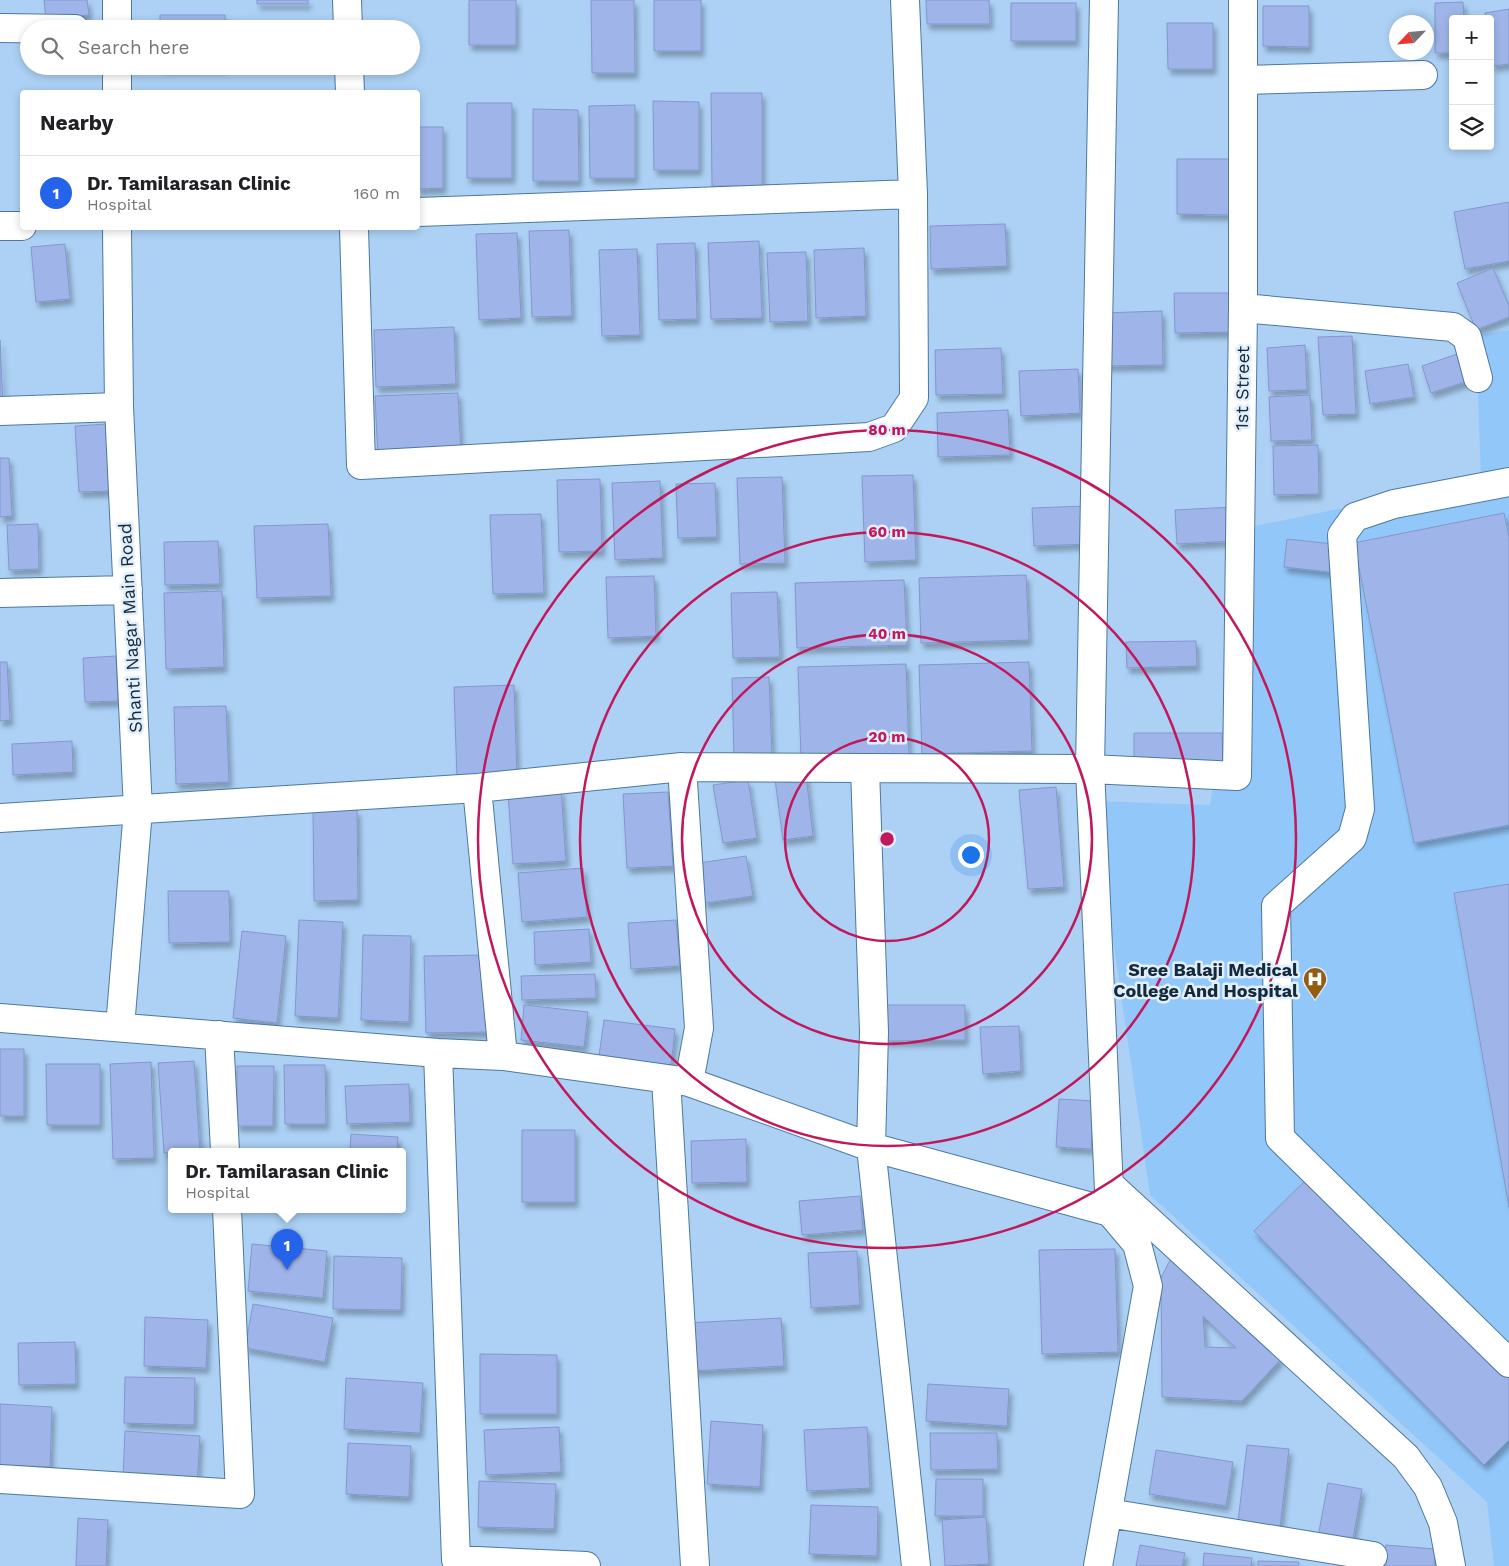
<!DOCTYPE html>
<meta charset="utf-8">
<style>
body{margin:0;font-family:"Work Sans",sans-serif;background:#f2f2f2;color:#202124}
.controls{position:absolute;right:15px;top:15px;display:grid;overflow:hidden;border-radius:5px;box-shadow:0 2px 8px #0003}
.controls button{width:45px;height:45px;display:grid;place-items:center;padding:0;border:0;border-bottom:1px solid #e0e0e0;background:#fff;color:#202124;font:25px sans-serif}
.compass{position:absolute;left:1389px;top:15px;width:45px;height:45px;border-radius:50%;background:#fff;box-shadow:0 2px 8px #0003;rotate:244deg}
.you{position:absolute;left:970px;top:854px;width:18px;height:18px;margin:-12px;border:4px solid #fff;border-radius:50%;background:#1a73e8;box-shadow:0 0 0 8px #1a73e833}
.badge{display:grid;place-items:center;width:32px;height:32px;border-radius:50%;background:#2563eb;color:#fff;font-size:16px;font-weight:700}
.pin{position:absolute;translate:-50% -41px;filter:drop-shadow(0 1px 2px #0008)}
.pin::after{content:'';position:absolute;top:26px;width:18px;height:15px;background:inherit;clip-path:polygon(0 0,100% 0,50% 100%)}
.popup{position:absolute;left:168px;top:1148px;width:238px;height:65px;box-sizing:border-box;display:grid;place-content:center;border-radius:5px;background:#fff;filter:drop-shadow(0 1px 4px #0005);font-size:16px;white-space:nowrap;color:#757577}
.popup b{font-size:19px;color:#202124}
.popup::after{content:'';position:absolute;left:50%;top:100%;margin-left:-10px;border:10px solid transparent;border-top-color:#fff}
.list{margin:0;padding:0;list-style:none}
h2{display:flex;justify-content:space-between;align-items:center;height:65px;margin:0;padding:0 20px;font-size:21px}
h2 small{font-size:16px;font-weight:400;color:#757577}
.list li{display:grid;grid-template-columns:32px 1fr auto;gap:15px;align-items:center;box-sizing:border-box;height:75px;padding:0 20px;border-top:1px solid #e0e0e0}
.list b{display:block;font-size:19px;white-space:nowrap}
.list p{margin:0;font-size:16px;white-space:nowrap;color:#757577}
.list em{font-size:16px;font-style:normal;color:#757577}
.icon{flex:none;width:28px;height:28px;fill:none;stroke:currentColor;stroke-width:2;stroke-linecap:round;stroke-linejoin:round}
.map{position:relative;flex:none;width:1509px;height:1566px;overflow:hidden}
.search{position:absolute;background:#fff;box-shadow:0 2px 8px #0003;left:20px;top:20px;width:400px;height:55px;display:flex;align-items:center;gap:12px;box-sizing:border-box;padding:0 18px;border-radius:28px;color:#757577;font-size:19px}
.panel{position:absolute;background:#fff;box-shadow:0 2px 8px #0003;left:20px;top:90px;width:400px;height:140px;border-radius:5px}
.map>svg:first-child{display:block}
.built{fill:#92c7f9}
.building{fill:#9fb5ea;stroke:#8397cb;fill-rule:evenodd;filter:url(#shadow)}
.lines{fill:none;stroke-linecap:round;stroke-linejoin:round}
.minor-casing{stroke:#4c78a1;stroke-width:30}
.minor{stroke:#fff;stroke-width:28}
.ring{fill:none;stroke:#c2185b;stroke-width:2.5}
.labels{text-anchor:middle;dominant-baseline:central;stroke-width:5;stroke-linejoin:round;paint-order:stroke}
.street-label{font-size:18px;fill:#16293a;stroke:#e1effd}
.poi-label{font-size:18px;font-weight:bold;fill:#16293a;stroke:#e1effd;text-anchor:end}
.centre{fill:#c2185b;stroke:#e1effd;stroke-width:2.5}
.ring-label{font-size:15px;text-anchor:middle;font-weight:bold;fill:#c2185b;stroke:#e1effd;stroke-width:5;stroke-linejoin:round;paint-order:stroke}
</style>
<div class="map">
<svg width="1509" height="1566" viewBox="0 0 1509 1566">
<defs>
<filter id="shadow"><feDropShadow dx="3" dy="5.5" stdDeviation="2.5" flood-color="#0004"/></filter>
</defs>
<rect width="100%" height="100%" fill="#acd1f5"/>
<path class="built" d="M 1509,330 L 1509,1566 L 1494,1566 L 1487,1502 L 1150,1195 L 1093,801 L 1210,805 L 1255,526 L 1481,480 L 1476,335 Z"/>
<path class="building" d="M 44,0 L 87,0 L 89,15 L 46,19 Z
M 257,0 L 308,0 L 308,4 L 257,4 Z
M 469,0 L 516,0 L 516,45 L 469,45 Z
M 591,0 L 634,0 L 635,73 L 592,73 Z
M 654,0 L 701,0 L 701,51 L 654,51 Z
M 926,0 L 989,0 L 990,24 L 927,24 Z
M 1463,2 L 1464,19 L 1453,19 L 1453,53 L 1435,53 L 1435,3 Z
M 1011,3 L 1076,3 L 1076,41 L 1011,41 Z
M 1263,6 L 1309,6 L 1309,47 L 1263,46 Z
M 1509,9 L 1509,64 L 1493,66 L 1490,50 L 1490,19 L 1486,19 L 1485,13 Z
M 160,15 L 225,15 L 225,29 L 160,29 Z
M 1167,23 L 1213,23 L 1213,69 L 1168,69 Z
M 160,66 L 225,66 L 225,67 L 160,68 Z
M 711,93 L 762,93 L 762,186 L 712,186 Z
M 653,101 L 699,102 L 699,170 L 654,170 Z
M 467,103 L 512,103 L 512,178 L 467,178 Z
M 635,105 L 635,178 L 590,178 L 589,106 Z
M 533,109 L 578,110 L 579,181 L 533,181 Z
M 418,127 L 443,127 L 443,188 L 418,189 Z
M 1177,159 L 1230,159 L 1230,215 L 1177,214 Z
M 1509,202 L 1509,261 L 1465,269 L 1454,212 Z
M 1005,224 L 1007,266 L 931,269 L 930,226 Z
M 569,230 L 572,316 L 532,317 L 529,231 Z
M 517,233 L 521,318 L 479,320 L 476,234 Z
M 759,241 L 762,318 L 711,319 L 708,243 Z
M 695,243 L 697,319 L 659,320 L 657,244 Z
M 65,244 L 70,299 L 36,302 L 31,247 Z
M 864,248 L 866,316 L 816,318 L 814,250 Z
M 637,249 L 640,335 L 602,336 L 599,250 Z
M 806,252 L 808,321 L 770,322 L 767,253 Z
M 1493,268 L 1509,306 L 1509,317 L 1476,330 L 1457,283 Z
M 1174,293 L 1232,293 L 1233,332 L 1175,333 Z
M 1162,311 L 1163,365 L 1102,366 L 1101,313 Z
M 454,327 L 456,384 L 376,387 L 374,330 Z
M 1352,336 L 1356,414 L 1323,415 L 1318,337 Z
M 0,340 L 3,406 L 0,406 Z
M 1305,345 L 1307,390 L 1269,391 L 1267,348 Z
M 1001,348 L 1003,394 L 936,395 L 935,350 Z
M 1463,352 L 1471,380 L 1431,393 L 1422,366 Z
M 1408,364 L 1414,397 L 1370,404 L 1365,371 Z
M 1078,369 L 1080,413 L 1021,416 L 1019,371 Z
M 458,393 L 461,456 L 378,458 L 375,396 Z
M 1310,395 L 1312,440 L 1271,441 L 1269,397 Z
M 1008,410 L 1010,455 L 938,457 L 937,413 Z
M 107,424 L 110,491 L 79,492 L 75,426 Z
M 1318,445 L 1319,494 L 1274,495 L 1273,446 Z
M 0,458 L 9,458 L 12,516 L 0,517 Z
M 913,475 L 916,560 L 865,562 L 862,476 Z
M 782,477 L 785,563 L 740,564 L 737,478 Z
M 600,479 L 602,551 L 559,552 L 557,480 Z
M 660,481 L 663,558 L 615,560 L 612,483 Z
M 715,483 L 717,537 L 678,538 L 676,484 Z
M 1086,506 L 1087,544 L 1034,546 L 1032,508 Z
M 1233,507 L 1235,541 L 1177,544 L 1175,510 Z
M 1504,513 L 1509,537 L 1509,825 L 1414,843 L 1354,543 Z
M 541,514 L 544,593 L 493,594 L 490,515 Z
M 38,524 L 39,569 L 9,570 L 7,525 Z
M 328,524 L 331,596 L 257,598 L 254,526 Z
M 1287,539 L 1333,544 L 1330,572 L 1284,567 Z
M 218,541 L 220,584 L 165,585 L 164,542 Z
M 1026,575 L 1029,640 L 921,643 L 919,578 Z
M 654,576 L 656,636 L 608,638 L 606,577 Z
M 904,580 L 907,645 L 797,648 L 795,583 Z
M 222,591 L 224,667 L 166,669 L 164,593 Z
M 777,592 L 780,657 L 733,658 L 731,593 Z
M 1196,641 L 1197,666 L 1127,668 L 1126,642 Z
M 116,656 L 118,701 L 85,702 L 83,658 Z
M 0,662 L 7,662 L 10,720 L 0,721 Z
M 1029,662 L 1032,751 L 922,754 L 919,665 Z
M 906,664 L 909,755 L 801,759 L 798,667 Z
M 769,677 L 772,757 L 734,758 L 732,678 Z
M 514,685 L 517,777 L 457,779 L 454,687 Z
M 226,706 L 229,782 L 176,784 L 174,707 Z
M 1134,733 L 1222,733 L 1223,763 L 1134,763 Z
M 72,741 L 73,772 L 13,775 L 12,744 Z
M 806,775 L 813,836 L 783,840 L 775,779 Z
M 748,780 L 757,838 L 723,843 L 713,785 Z
M 1056,787 L 1064,887 L 1028,889 L 1019,790 Z
M 561,790 L 566,861 L 513,864 L 508,793 Z
M 668,792 L 673,866 L 627,868 L 623,794 Z
M 313,810 L 357,810 L 358,900 L 314,901 Z
M 746,856 L 753,896 L 705,903 L 699,863 Z
M 583,868 L 587,917 L 522,922 L 518,873 Z
M 1509,884 L 1509,1207 L 1454,893 Z
M 168,891 L 229,891 L 230,942 L 169,943 Z
M 299,920 L 343,922 L 338,1018 L 295,1016 Z
M 676,920 L 680,966 L 631,969 L 628,923 Z
M 589,929 L 591,962 L 535,965 L 534,932 Z
M 242,931 L 286,936 L 277,1023 L 233,1018 Z
M 363,935 L 411,936 L 409,1022 L 361,1020 Z
M 486,955 L 488,1032 L 426,1033 L 424,956 Z
M 595,974 L 596,998 L 522,1000 L 521,976 Z
M 524,1005 L 588,1012 L 584,1047 L 521,1040 Z
M 886,1005 L 965,1005 L 965,1040 L 886,1041 Z
M 604,1020 L 675,1029 L 671,1065 L 599,1056 Z
M 1019,1026 L 1021,1071 L 983,1074 L 980,1027 Z
M 0,1049 L 24,1049 L 24,1116 L 0,1116 Z
M 194,1061 L 200,1151 L 164,1153 L 158,1063 Z
M 151,1062 L 154,1158 L 113,1159 L 110,1064 Z
M 46,1064 L 100,1064 L 100,1125 L 47,1125 Z
M 284,1065 L 325,1065 L 326,1124 L 285,1124 Z
M 237,1066 L 274,1066 L 273,1126 L 237,1126 Z
M 409,1084 L 410,1122 L 347,1124 L 345,1086 Z
M 1059,1099 L 1094,1101 L 1091,1149 L 1056,1147 Z
M 522,1130 L 575,1130 L 575,1202 L 522,1202 Z
M 351,1134 L 398,1137 L 397,1151 L 350,1151 Z
M 746,1139 L 747,1182 L 692,1183 L 691,1141 Z
M 1311,1175 L 1509,1377 L 1509,1440 L 1484,1465 L 1254,1231 Z
M 860,1196 L 863,1230 L 802,1235 L 799,1201 Z
M 252,1244 L 327,1251 L 323,1298 L 248,1291 Z
M 1115,1249 L 1118,1352 L 1042,1354 L 1039,1250 Z
M 857,1251 L 860,1305 L 811,1308 L 808,1253 Z
M 1174,1252 L 1281,1359 L 1242,1401 L 1162,1397 L 1161,1278 ZM 1203,1316 L 1236,1348 L 1205,1347 Z
M 334,1256 L 402,1258 L 401,1310 L 333,1309 Z
M 253,1304 L 333,1318 L 325,1362 L 245,1348 Z
M 145,1317 L 208,1320 L 206,1368 L 144,1366 Z
M 781,1318 L 784,1366 L 690,1371 L 687,1323 Z
M 75,1342 L 76,1384 L 19,1385 L 18,1343 Z
M 480,1354 L 557,1355 L 557,1414 L 480,1414 Z
M 125,1377 L 195,1378 L 194,1425 L 124,1423 Z
M 346,1378 L 423,1383 L 420,1433 L 344,1429 Z
M 928,1384 L 1009,1389 L 1007,1426 L 926,1421 Z
M 0,1404 L 52,1407 L 50,1467 L 0,1465 Z
M 711,1421 L 763,1425 L 760,1487 L 707,1484 Z
M 559,1427 L 561,1472 L 486,1475 L 484,1430 Z
M 867,1427 L 870,1488 L 807,1491 L 804,1430 Z
M 125,1431 L 200,1436 L 197,1484 L 123,1479 Z
M 930,1433 L 997,1433 L 998,1469 L 931,1470 Z
M 348,1443 L 411,1446 L 409,1497 L 346,1494 Z
M 1247,1445 L 1289,1449 L 1280,1527 L 1238,1522 Z
M 1156,1450 L 1233,1462 L 1226,1506 L 1149,1494 Z
M 936,1479 L 983,1479 L 983,1516 L 935,1516 Z
M 479,1481 L 556,1484 L 554,1529 L 478,1527 Z
M 1328,1483 L 1362,1489 L 1352,1544 L 1318,1537 Z
M 811,1505 L 878,1507 L 877,1556 L 809,1554 Z
M 986,1517 L 989,1564 L 945,1566 L 942,1520 Z
M 78,1518 L 108,1520 L 106,1566 L 76,1566 Z
M 1140,1545 L 1185,1553 L 1182,1566 L 1136,1566 Z
M 1386,1545 L 1435,1549 L 1434,1566 L 1384,1566 Z
M 1204,1553 L 1252,1558 L 1251,1566 L 1203,1566 Z
M 1258,1561 L 1299,1562 L 1298,1566 L 1258,1566 Z"/>
<g class="lines">
<g class="minor-casing">
<path id="minor" d="M 117,0 L 117,29
M 347,0 L 348,29
M 905,0 L 913,194
M 1104,0 L 1090,769 L 1110,1212
M 0,28 L 75,29
M 117,66 L 117,92
M 349,66 L 350,92
M 1243,80 L 1423,75
M 0,226 L 22,226
M 117,228 L 119,407 L 138,810 L 120,1027
M 354,228 L 361,465 L 869,437 L 894,428 L 914,398 L 913,194 L 418,212
M 1243,308 L 1453,327 L 1467,337 L 1478,378
M 0,411 L 119,407
M 1509,482 L 1394,504 L 1355,517 L 1342,535 L 1360,809 L 1352,838 L 1276,906 L 1280,1138 L 1509,1363
M 0,593 L 128,590
M 682,767 L 699,1028 L 689,1082
M 865,768 L 874,1032 L 871,1147 L 916,1566
M 477,788 L 503,1056
M 0,818 L 477,788 L 682,767 L 1090,769 L 1237,776 L 1243,308 L 1243,0
M 0,1018 L 438,1053 L 503,1056 L 689,1082 L 871,1147 L 1110,1212 L 1137,1244 L 1148,1286 L 1098,1566
M 219,1035 L 225,1151
M 438,1053 L 456,1560 L 586,1566
M 666,1079 L 695,1566
M 1109,1184 L 1406,1457 L 1428,1487 L 1443,1523 L 1451,1566
M 0,1479 L 240,1494 L 227,1209
M 1108,1513 L 1373,1556"/>
</g>
<use href="#minor" class="minor"/>
</g>
<g class="ring">
<circle cx="887" cy="839" r="102"/>
<circle cx="887" cy="839" r="205"/>
<circle cx="887" cy="839" r="307"/>
<circle cx="887" cy="839" r="409"/>
</g>
<defs>
<g id="hospital-pin" transform="scale(1.25)"><path d="M0 17L-7.5 6A9.5 9.5 0 1 1 7.5 6Z" fill="#935c13" stroke="#e1effd"/><path d="M-5-5h3v3.5h4V-5h3V5h-3V1.5h-4V5h-3Z" fill="#fff"/></g>
</defs>
<g fill-rule="evenodd">
<use href="#hospital-pin" x="1315" y="979"/>
</g>
<g class="labels">
<g class="street-label">
<text transform="translate(1242 388) rotate(-89)">1st Street</text>
<text transform="translate(130 628) rotate(-93)">Shanti Nagar Main Road</text>
</g>
<g class="poi-label">
<text x="1298" y="969">Sree Balaji Medical<tspan x="1298" dy="21">College And Hospital</tspan></text>
</g>
</g>
<circle cx="887" cy="839" r="8" class="centre"/>
<g class="ring-label">
<text x="887" y="435">80 m</text>
<text x="887" y="537">60 m</text>
<text x="887" y="639">40 m</text>
<text x="887" y="742">20 m</text>
</g>
</svg>
<div class="controls">
<button>+</button>
<button>−</button>
<button><svg class="icon" aria-label="layers" viewBox="0 0 24 24"><path d="M12 4l9 5-9 5-9-5zM3 14l9 5 9-5"/></svg></button>
</div>
<svg class="compass" viewBox="-18 -18 36 36"><path d="M0-13l5 13h-10z" fill="#e53935"/><path d="M0 13l5-13h-10z" fill="#757577"/></svg>
<div class="you"></div>
<div class="pin badge" style="left:287px;top:1270px">1</div>
<div class="popup"><b>Dr. Tamilarasan Clinic</b>Hospital</div>
<div class="search"><svg class="icon" aria-label="search" viewBox="0 0 24 24"><circle cx="10" cy="10" r="6"/><path d="M15 15l6 6"/></svg>Search here</div>
<section class="panel">
<h2>Nearby<small></small></h2>
<ul class="list">
<li><span class="badge">1</span><div><b>Dr. Tamilarasan Clinic</b><p>Hospital</p></div><em>160 m</em></li>
</ul>
</section>
</div>
